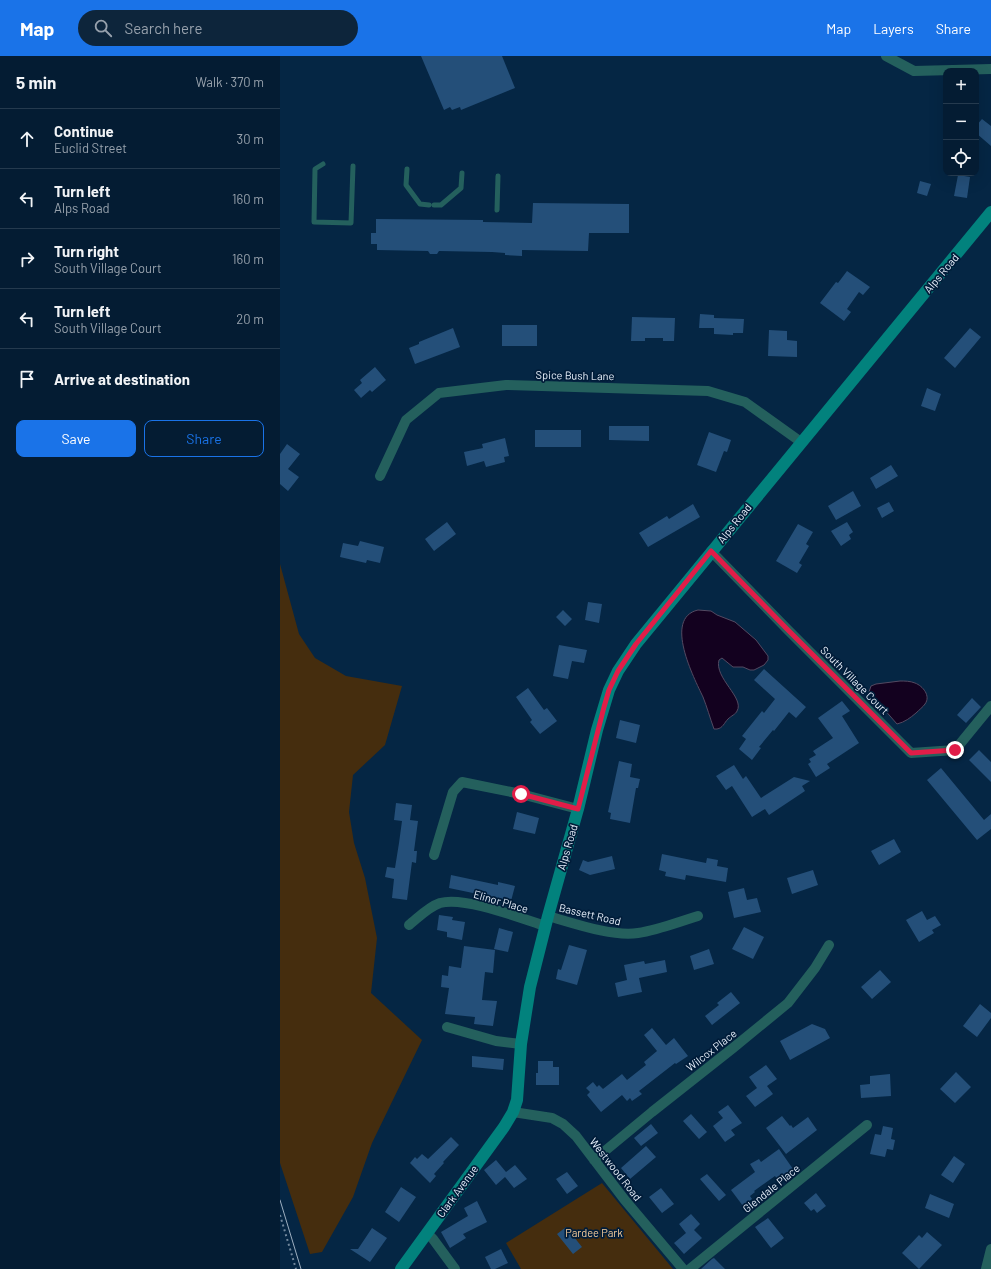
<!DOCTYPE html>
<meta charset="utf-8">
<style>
body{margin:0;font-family:Barlow,sans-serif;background:#0d253b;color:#f1f3f6}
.controls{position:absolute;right:12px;top:12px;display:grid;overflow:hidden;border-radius:8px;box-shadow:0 4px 16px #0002}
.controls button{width:36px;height:36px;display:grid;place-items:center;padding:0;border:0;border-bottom:1px solid #253a4e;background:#041c33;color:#f1f3f6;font:20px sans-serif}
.stop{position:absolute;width:12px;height:12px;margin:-9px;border:3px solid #e11d48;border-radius:50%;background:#fff}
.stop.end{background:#e11d48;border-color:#fff;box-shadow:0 1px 4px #0008}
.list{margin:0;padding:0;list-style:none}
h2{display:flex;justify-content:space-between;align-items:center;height:52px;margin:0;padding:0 16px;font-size:17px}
h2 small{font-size:13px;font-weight:400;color:#97a1ac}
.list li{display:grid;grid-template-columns:26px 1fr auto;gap:12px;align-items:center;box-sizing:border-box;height:60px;padding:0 16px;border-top:1px solid #253a4e}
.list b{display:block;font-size:15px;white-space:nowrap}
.list p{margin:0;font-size:13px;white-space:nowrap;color:#97a1ac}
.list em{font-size:13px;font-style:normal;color:#97a1ac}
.actions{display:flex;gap:8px;padding:12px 16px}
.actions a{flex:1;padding:9px 0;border:1px solid #1a73e8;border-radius:8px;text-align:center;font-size:14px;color:#1a73e8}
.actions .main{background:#1a73e8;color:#fff}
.icon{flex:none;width:22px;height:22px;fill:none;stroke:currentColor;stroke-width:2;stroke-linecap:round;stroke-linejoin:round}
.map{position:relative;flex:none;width:711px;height:1213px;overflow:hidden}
header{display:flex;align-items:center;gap:24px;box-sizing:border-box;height:56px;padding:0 20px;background:#1a73e8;color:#fff}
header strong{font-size:19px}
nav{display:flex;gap:22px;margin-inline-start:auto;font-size:14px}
.search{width:280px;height:36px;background:#0d253b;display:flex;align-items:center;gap:10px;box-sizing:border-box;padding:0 14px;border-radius:22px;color:#97a1ac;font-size:15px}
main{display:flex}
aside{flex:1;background:#041c33}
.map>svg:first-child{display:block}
.green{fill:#452d0e}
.water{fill:#13011f;stroke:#534961}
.building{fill:#244f79}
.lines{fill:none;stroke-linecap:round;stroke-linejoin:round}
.path{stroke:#71879c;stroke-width:2;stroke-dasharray:2 3;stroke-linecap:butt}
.lane{stroke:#24605d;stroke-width:5}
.street{stroke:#24605d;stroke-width:10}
.secondary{stroke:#02827d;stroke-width:12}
.tram{stroke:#9eafc0;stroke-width:1}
.route{stroke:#e11d48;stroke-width:5}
.labels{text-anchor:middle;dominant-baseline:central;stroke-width:3.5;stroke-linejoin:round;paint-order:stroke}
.street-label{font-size:11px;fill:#e7f0fb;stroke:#001c39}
.park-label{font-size:11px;fill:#f7cd9b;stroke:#001c39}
</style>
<header>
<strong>Map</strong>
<div class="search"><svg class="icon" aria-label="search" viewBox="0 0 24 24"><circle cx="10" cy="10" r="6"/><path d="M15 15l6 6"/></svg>Search here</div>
<nav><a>Map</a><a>Layers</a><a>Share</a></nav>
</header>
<main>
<aside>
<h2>5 min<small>Walk · 370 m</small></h2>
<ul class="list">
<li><svg class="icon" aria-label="ahead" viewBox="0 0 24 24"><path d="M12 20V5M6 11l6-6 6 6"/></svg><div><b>Continue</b><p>Euclid Street</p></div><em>30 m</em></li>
<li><svg class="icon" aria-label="left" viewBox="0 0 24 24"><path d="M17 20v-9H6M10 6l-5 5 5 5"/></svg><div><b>Turn left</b><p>Alps Road</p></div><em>160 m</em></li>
<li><svg class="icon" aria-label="right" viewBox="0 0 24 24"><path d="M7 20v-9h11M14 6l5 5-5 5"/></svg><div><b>Turn right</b><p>South Village Court</p></div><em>160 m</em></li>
<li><svg class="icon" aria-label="left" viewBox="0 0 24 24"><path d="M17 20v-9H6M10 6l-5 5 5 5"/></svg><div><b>Turn left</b><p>South Village Court</p></div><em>20 m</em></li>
<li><svg class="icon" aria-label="arrive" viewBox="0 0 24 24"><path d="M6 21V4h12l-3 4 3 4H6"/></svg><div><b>Arrive at destination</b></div></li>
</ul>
<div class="actions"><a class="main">Save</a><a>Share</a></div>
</aside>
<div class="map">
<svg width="711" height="1213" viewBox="0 0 711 1213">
<rect width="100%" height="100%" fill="#052644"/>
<path class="green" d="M 0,508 L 19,578 L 35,602 L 66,620 L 122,630 L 105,689 L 73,719 L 69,756 L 74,787 L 85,822 L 97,882 L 91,937 L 142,984 L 92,1087 L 73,1141 L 42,1196 L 30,1198 L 0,1107 Z
M 322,1127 L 393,1213 L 241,1213 L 226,1187 Z"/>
<path class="water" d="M 418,554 L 431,555 L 437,559 L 455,566 L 476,584 L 488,600 L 488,604 L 484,609 L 474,614 L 470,614 L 463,611 L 453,611 L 442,602 L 439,604 C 434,622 465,642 457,655 C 456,658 451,660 448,663 C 444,667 443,672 437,673 L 434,673 C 430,662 427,651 423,641 C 414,622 383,562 418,554 Z
M 620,625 C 625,625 630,625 635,627 C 643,630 651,640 645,648 C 643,651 639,654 636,657 C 630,662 625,666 617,668 L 589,636 L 591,630 L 596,628 Z"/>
<path class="building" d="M 141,0 L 222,0 L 235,32 L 181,54 L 180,51 L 172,54 L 170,51 L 164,54 Z
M 702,63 L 711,70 L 711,90 L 696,77 L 696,70 Z
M 678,119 L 690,121 L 687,142 L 674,140 Z
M 640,125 L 651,128 L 647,140 L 637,137 Z
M 253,147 L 349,148 L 349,177 L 309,177 L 308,195 L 242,194 L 242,200 L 225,199 L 225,197 L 212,196 L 159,195 L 157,198 L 150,198 L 148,195 L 97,194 L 97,188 L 91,188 L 91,177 L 96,177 L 96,163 L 203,164 L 203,166 L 252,167 Z
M 567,215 L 590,231 L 583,239 L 579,236 L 567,253 L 571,256 L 564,265 L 540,247 L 556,226 L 558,227 Z
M 420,258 L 434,259 L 434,262 L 464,263 L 463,277 L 453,277 L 453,279 L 434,278 L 434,272 L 419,272 Z
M 352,261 L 395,262 L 394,285 L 383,285 L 383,282 L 365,282 L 365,285 L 351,285 Z
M 222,269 L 257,269 L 257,290 L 222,290 Z
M 173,272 L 180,291 L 135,308 L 129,292 L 139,288 L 139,286 Z
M 690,272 L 701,281 L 675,312 L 664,302 Z
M 489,274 L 507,275 L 507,284 L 517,285 L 517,301 L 488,300 Z
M 95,311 L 106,324 L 92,336 L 90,334 L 81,342 L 74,334 L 82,327 L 80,324 Z
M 647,332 L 661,338 L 655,355 L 641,350 Z
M 329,370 L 369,370 L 369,385 L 329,384 Z
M 255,374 L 301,374 L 301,391 L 255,391 Z
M 429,376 L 451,384 L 447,396 L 444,395 L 436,416 L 417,409 Z
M 225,382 L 229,400 L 224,401 L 225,406 L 206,411 L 204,405 L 187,410 L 184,396 L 203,392 L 202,388 Z
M 7,388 L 20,398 L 8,413 L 19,421 L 8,435 L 0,428 L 0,398 Z
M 611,409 L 618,420 L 596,433 L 590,422 Z
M 573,435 L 581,450 L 556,464 L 548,450 Z
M 609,446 L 614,455 L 602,462 L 597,452 Z
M 413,448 L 420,461 L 368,491 L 359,477 L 387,460 L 389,463 Z
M 167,466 L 176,478 L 154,495 L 145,483 Z
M 567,466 L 573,476 L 569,479 L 571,483 L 561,490 L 551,475 Z
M 518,468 L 533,476 L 526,488 L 529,490 L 519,507 L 522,509 L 517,517 L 496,505 Z
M 80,485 L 104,491 L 100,507 L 87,504 L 86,507 L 60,501 L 63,487 L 78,490 Z
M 308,546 L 322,548 L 319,567 L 305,564 Z
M 283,554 L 292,563 L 285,570 L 276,561 Z
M 279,589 L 307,594 L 304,607 L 292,605 L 288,623 L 273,620 Z
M 484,613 L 526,651 L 516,662 L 509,656 L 494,675 L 493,674 L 479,691 L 481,692 L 472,704 L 459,693 L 466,683 L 462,680 L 482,655 L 484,657 L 495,643 L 474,624 Z
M 248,632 L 264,654 L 267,652 L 277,665 L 260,678 L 250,666 L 252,664 L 236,641 Z
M 692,642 L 701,651 L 686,667 L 677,659 Z
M 562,645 L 570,655 L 562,660 L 579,687 L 547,708 L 550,712 L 536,721 L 528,708 L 531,706 L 529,703 L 536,699 L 533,695 L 553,682 L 538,662 Z
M 340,664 L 360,669 L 356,687 L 336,682 Z
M 699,694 L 711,706 L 711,726 L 689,704 Z
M 339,705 L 352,708 L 350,721 L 360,723 L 358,732 L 356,732 L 350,767 L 330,763 L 331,757 L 328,756 Z
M 454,709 L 463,723 L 466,720 L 481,742 L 514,721 L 530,725 L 522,730 L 525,735 L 489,759 L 485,753 L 472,761 L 452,730 L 446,734 L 436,720 Z
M 661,712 L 704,764 L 711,758 L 711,773 L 697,784 L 647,724 Z
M 116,747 L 132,749 L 130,764 L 138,765 L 134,795 L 137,795 L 136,807 L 132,806 L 127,844 L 112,842 L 114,823 L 105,821 L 107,811 L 115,812 L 119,787 L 122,765 L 114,764 Z
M 237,756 L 259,762 L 255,778 L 233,773 Z
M 614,783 L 621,796 L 599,809 L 591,795 Z
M 382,798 L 426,807 L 427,802 L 438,804 L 437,810 L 448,812 L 446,826 L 406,819 L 405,824 L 385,820 L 386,816 L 379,814 Z
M 332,800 L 335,813 L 310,819 L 299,814 L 303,804 L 308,806 Z
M 533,814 L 538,829 L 512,838 L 507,822 Z
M 171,819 L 218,829 L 218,826 L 235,830 L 231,845 L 169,832 Z
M 464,832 L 467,844 L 477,842 L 481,856 L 454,862 L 448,836 Z
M 642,855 L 647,864 L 655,860 L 661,869 L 652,874 L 654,877 L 639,886 L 626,864 Z
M 159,859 L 173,861 L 172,864 L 185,866 L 182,884 L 167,881 L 167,876 L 157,874 Z
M 464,871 L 484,881 L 473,903 L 452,893 Z
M 219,872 L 233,876 L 228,896 L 214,893 Z
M 289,889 L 307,894 L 297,929 L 276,923 L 278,913 L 281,914 Z
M 184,890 L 215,894 L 213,917 L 205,916 L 202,944 L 217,945 L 213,970 L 194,968 L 195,961 L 165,958 L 169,932 L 161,931 L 162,919 L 168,920 L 169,910 L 181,912 Z
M 429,893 L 434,908 L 414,914 L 410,900 Z
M 385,904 L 387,916 L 359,922 L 362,936 L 338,941 L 335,927 L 347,924 L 344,909 L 364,905 L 365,908 Z
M 600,914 L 611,926 L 592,943 L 581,931 Z
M 451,936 L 460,947 L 432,969 L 425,960 L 439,949 L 437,947 Z
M 700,948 L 711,957 L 711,962 L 697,981 L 683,970 Z
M 532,968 L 545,973 L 550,982 L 510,1004 L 500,985 Z
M 372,972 L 386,989 L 394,982 L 408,1000 L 396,1008 L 395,1007 L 359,1035 L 362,1038 L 352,1045 L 350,1042 L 347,1045 L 342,1039 L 321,1056 L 307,1039 L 310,1036 L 306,1032 L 313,1026 L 317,1031 L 319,1029 L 323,1033 L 342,1018 L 347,1024 L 366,1009 L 364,1006 L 377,995 L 364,979 Z
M 192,1000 L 224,1003 L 223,1014 L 192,1011 Z
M 258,1005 L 273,1005 L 273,1011 L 279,1011 L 279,1029 L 256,1029 L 256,1017 L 258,1017 Z
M 486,1009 L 497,1023 L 487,1030 L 493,1038 L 475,1051 L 466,1040 L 477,1032 L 469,1021 Z
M 676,1016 L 691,1031 L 675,1047 L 660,1033 Z
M 610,1018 L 611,1040 L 581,1042 L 580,1029 L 590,1028 L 590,1020 Z
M 448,1049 L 462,1067 L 451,1074 L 455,1079 L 445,1086 L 433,1070 L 443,1062 L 438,1056 Z
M 411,1058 L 427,1076 L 419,1083 L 403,1065 Z
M 502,1060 L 510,1070 L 511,1069 L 513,1072 L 528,1061 L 537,1074 L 506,1098 L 486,1072 Z
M 371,1068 L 378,1077 L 361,1090 L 354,1082 Z
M 603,1070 L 613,1072 L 611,1083 L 615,1084 L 613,1094 L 607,1093 L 605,1101 L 590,1098 L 595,1078 L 601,1079 Z
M 171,1081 L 179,1089 L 163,1106 L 164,1107 L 154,1118 L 156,1120 L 150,1127 L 130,1107 L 135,1101 L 137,1103 L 142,1098 L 148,1103 Z
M 366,1090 L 376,1101 L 350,1123 L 341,1112 Z
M 499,1093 L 513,1113 L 497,1123 L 495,1120 L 474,1135 L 475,1136 L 470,1140 L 472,1143 L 463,1150 L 451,1134 L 475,1116 L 470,1108 L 479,1103 L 481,1106 Z
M 674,1100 L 685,1108 L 673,1127 L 661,1119 Z
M 216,1104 L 226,1116 L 235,1109 L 247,1123 L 234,1132 L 225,1121 L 216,1129 L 204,1114 Z
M 287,1116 L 298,1130 L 287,1138 L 276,1123 Z
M 427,1118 L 446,1139 L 439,1145 L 420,1123 Z
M 121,1131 L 136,1141 L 119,1166 L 105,1156 Z
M 381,1132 L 394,1148 L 382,1157 L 369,1141 Z
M 536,1137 L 546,1150 L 537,1157 L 534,1153 L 531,1155 L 524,1147 Z
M 650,1138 L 674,1148 L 669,1162 L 645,1152 Z
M 197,1145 L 207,1166 L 183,1178 L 186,1182 L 170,1192 L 161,1176 L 188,1160 L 184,1152 Z
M 411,1158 L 420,1168 L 414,1174 L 422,1182 L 404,1198 L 394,1187 L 406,1177 L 399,1168 Z
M 488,1162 L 504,1182 L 491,1192 L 475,1171 Z
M 286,1171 L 302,1191 L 293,1198 L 277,1178 Z
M 92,1172 L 107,1182 L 90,1206 L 70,1193 L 78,1193 Z
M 647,1176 L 662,1189 L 639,1213 L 622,1197 L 639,1179 L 642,1182 Z
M 221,1193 L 228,1207 L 215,1213 L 211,1213 L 205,1201 Z
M 434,1202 L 445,1213 L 421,1213 L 432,1203 Z"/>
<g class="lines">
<path class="path" d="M 0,1159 L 16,1213"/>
<path class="lane" d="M 43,108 L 35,113 L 34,166 L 71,167 L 73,110
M 127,113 L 126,129 L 140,148 L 149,149
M 154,149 L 161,149 L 181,132 L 182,117
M 217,154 L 218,120"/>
<path class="street" d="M 606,0 L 634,15 L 711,13
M 100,420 L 126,364 L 159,337 L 226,329 L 428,335 L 465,346 L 521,386
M 431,495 L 507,573 L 631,697 L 675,694 L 711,650
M 154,799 L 173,736 L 182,726 L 241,738 L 298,753
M 268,860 C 293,867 332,881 358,877 C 378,874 398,866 418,860
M 129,869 C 138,862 148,851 160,847 C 184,840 240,862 265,870
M 167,971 L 216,985 L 241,988
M 233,1056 L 272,1062 L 283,1068 L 296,1080 L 344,1143 L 403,1213
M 314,1104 L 372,1056 L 453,992 L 508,947 L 535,912 L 549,889
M 147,1177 L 153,1183 L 175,1213
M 410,1213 L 587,1069
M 706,1213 L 711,1193"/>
<path class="secondary" d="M 121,1213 L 224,1071 L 233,1056 L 237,1044 L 241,988 L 250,931 L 268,860 L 298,753 L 317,674 L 329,634 L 338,615 L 356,588 L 711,156"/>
<path class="tram" d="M 0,1144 L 21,1213"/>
</g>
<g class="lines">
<path class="route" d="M 241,738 L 298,753 L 324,651 L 329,634 L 338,615 L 356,588 L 431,495 L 507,573 L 631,697 L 675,694"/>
</g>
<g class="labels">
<g class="street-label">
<text transform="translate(661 217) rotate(-50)">Alps Road</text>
<text transform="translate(295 319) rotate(1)">Spice Bush Lane</text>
<text transform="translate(454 467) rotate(-51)">Alps Road</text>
<text transform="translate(575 624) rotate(45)">South Village Court</text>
<text transform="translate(287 791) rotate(-74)">Alps Road</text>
<text transform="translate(221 845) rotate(16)">Elinor Place</text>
<text transform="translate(310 858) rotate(13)">Bassett Road</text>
<text transform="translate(431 994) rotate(-38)">Wilcox Place</text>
<text transform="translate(336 1113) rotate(52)">Westwood Road</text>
<text transform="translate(491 1132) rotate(-39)">Glendale Place</text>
<text transform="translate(177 1135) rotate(-54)">Clark Avenue</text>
</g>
<g class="park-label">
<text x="314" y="1176">Pardee Park</text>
</g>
</g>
</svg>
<div class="controls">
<button>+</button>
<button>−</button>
<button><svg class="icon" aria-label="locate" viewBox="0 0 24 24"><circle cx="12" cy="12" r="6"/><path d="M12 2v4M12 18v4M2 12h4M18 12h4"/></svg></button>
</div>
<div class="stop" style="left:241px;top:738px"></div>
<div class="stop end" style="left:675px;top:694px"></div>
</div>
</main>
